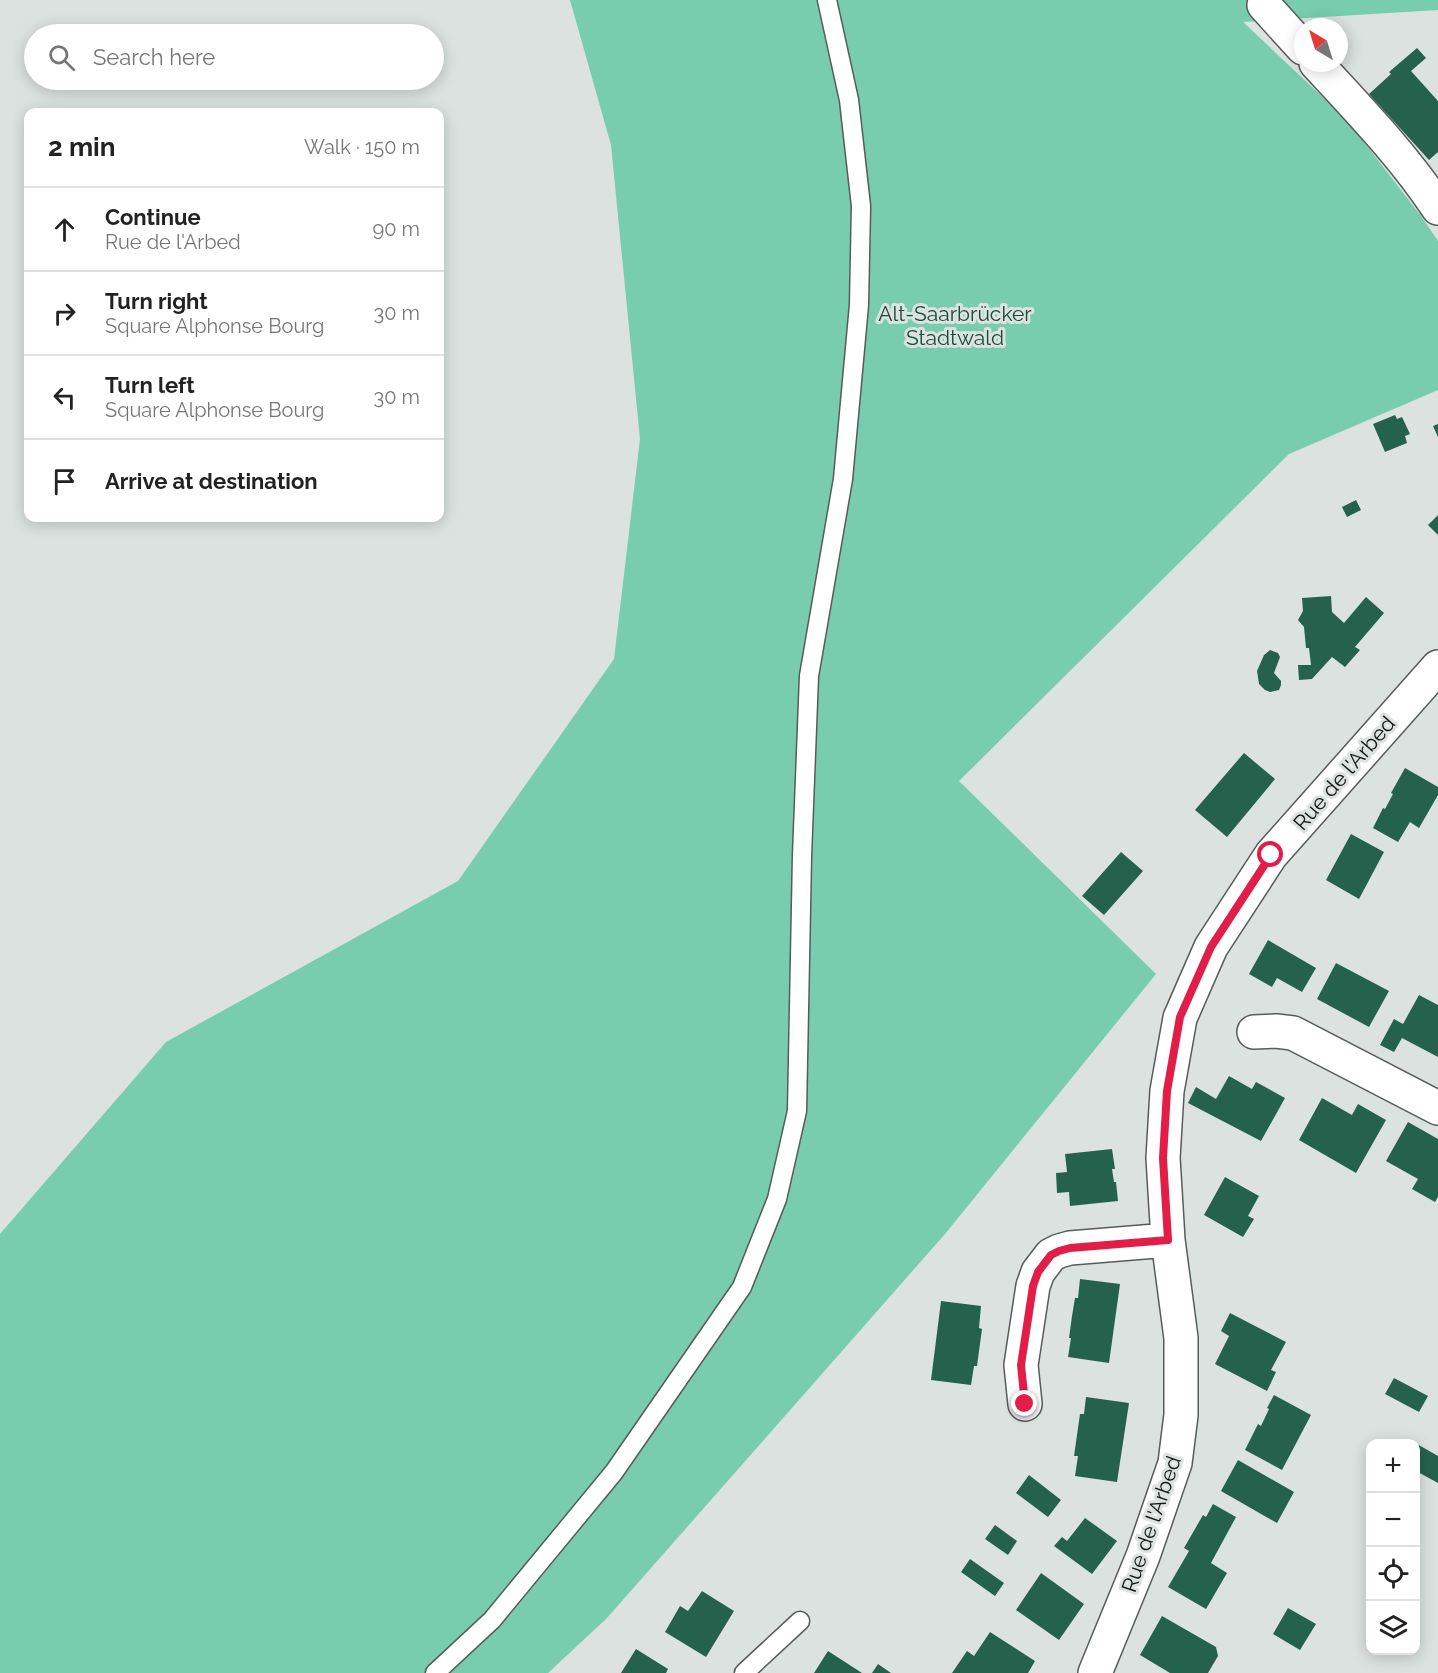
<!DOCTYPE html>
<meta charset="utf-8">
<style>
body{margin:0;font-family:Raleway,sans-serif;background:#f6f6f6;color:#222}
.controls{position:absolute;right:18px;bottom:18px;display:grid;overflow:hidden;border-radius:12px;box-shadow:0 3px 15px #0003}
.controls button{width:54px;height:54px;display:grid;place-items:center;padding:0;border:0;border-bottom:2px solid #e0e0e0;background:#fff;color:#222;font:30px sans-serif}
.compass{position:absolute;left:1294px;top:18px;width:54px;height:54px;border-radius:50%;background:#fff;box-shadow:0 3px 15px #0003;rotate:322deg}
.stop{position:absolute;width:18px;height:18px;margin:-14px;border:4px solid #e11d48;border-radius:50%;background:#fff}
.stop.end{background:#e11d48;border-color:#fff;box-shadow:0 2px 6px #0008}
.list{margin:0;padding:0;list-style:none}
h2{display:flex;justify-content:space-between;align-items:center;height:78px;margin:0;padding:0 24px;font-size:26px}
h2 small{font-size:20px;font-weight:400;color:#767676}
.list li{display:grid;grid-template-columns:39px 1fr auto;gap:18px;align-items:center;box-sizing:border-box;height:84px;padding:0 24px;border-top:2px solid #e0e0e0}
.list b{display:block;font-size:22px;white-space:nowrap}
.list p{margin:0;font-size:20px;white-space:nowrap;color:#767676}
.list em{font-size:20px;font-style:normal;color:#767676}
.icon{flex:none;width:33px;height:33px;fill:none;stroke:currentColor;stroke-width:2;stroke-linecap:round;stroke-linejoin:round}
.map{position:relative;flex:none;width:1438px;height:1673px;overflow:hidden}
.search{position:absolute;background:#fff;box-shadow:0 3px 15px #0003;left:24px;top:24px;width:420px;height:66px;display:flex;align-items:center;gap:15px;box-sizing:border-box;padding:0 21px;border-radius:33px;color:#767676;font-size:22px}
.panel{position:absolute;background:#fff;box-shadow:0 3px 15px #0003;left:24px;top:108px;width:420px;height:414px;border-radius:12px}
.map>svg:first-child{display:block}
.green{fill:#77cdad}
.building{fill:#24624e}
.lines{fill:none;stroke-linecap:round;stroke-linejoin:round}
.lane-casing{stroke:#565c5a;stroke-width:21}
.street-casing{stroke:#565c5a;stroke-width:36}
.lane{stroke:#fff;stroke-width:18}
.street{stroke:#fff;stroke-width:33}
.route{stroke:#e11d48;stroke-width:8}
.labels{text-anchor:middle;dominant-baseline:central;stroke-width:6;stroke-linejoin:round;paint-order:stroke}
.park-label{font-size:21px;fill:#1a4b3b;stroke:#dbe2df}
.street-label{font-size:21px;fill:#121514;stroke:#dbe2df}
</style>
<div class="map">
<svg width="1438" height="1673" viewBox="0 0 1438 1673">
<rect width="100%" height="100%" fill="#dbe2df"/>
<path class="green" d="M 570,0 L 1438,0 L 1438,10 L 1243,22 L 1347,120 L 1421,216 L 1438,241 L 1438,390 L 1289,454 L 959,781 L 1156,974 L 945,1234 L 607,1618 L 548,1673 L 0,1673 L 0,1234 L 166,1042 L 458,881 L 614,659 L 640,439 L 611,145 Z"/>
<path class="building" d="M 1417,48 L 1426,58 L 1411,71 L 1438,101 L 1438,152 L 1429,160 L 1369,94 L 1391,74 L 1389,72 Z
M 1395,415 L 1397,419 L 1402,417 L 1410,434 L 1405,436 L 1407,443 L 1385,452 L 1373,424 Z
M 1438,424 L 1438,437 L 1433,426 Z
M 1356,500 L 1361,510 L 1347,517 L 1342,507 Z
M 1438,515 L 1438,535 L 1428,525 Z
M 1331,596 L 1332,612 L 1344,623 L 1366,597 L 1384,613 L 1355,647 L 1360,650 L 1345,667 L 1332,657 L 1312,679 L 1299,680 L 1298,665 L 1311,665 L 1309,648 L 1306,648 L 1304,627 L 1298,620 L 1303,611 L 1302,598 Z
M 1270,650 L 1278,653 L 1280,657 L 1274,673 L 1281,681 L 1281,685 L 1279,690 L 1270,692 L 1265,690 L 1259,684 L 1257,671 L 1264,655 Z
M 1244,753 L 1275,779 L 1227,837 L 1195,810 Z
M 1405,768 L 1438,787 L 1438,795 L 1419,828 L 1410,822 L 1398,842 L 1373,828 L 1383,808 L 1385,809 L 1393,794 L 1391,793 Z
M 1351,834 L 1384,852 L 1359,899 L 1326,880 Z
M 1121,852 L 1143,871 L 1104,915 L 1082,896 Z
M 1268,940 L 1316,968 L 1302,992 L 1277,978 L 1272,987 L 1249,974 Z
M 1336,963 L 1389,991 L 1369,1027 L 1317,999 Z
M 1419,995 L 1438,1005 L 1438,1057 L 1402,1038 L 1394,1052 L 1380,1045 L 1394,1019 L 1403,1024 Z
M 1229,1076 L 1252,1089 L 1256,1082 L 1285,1098 L 1261,1141 L 1188,1103 L 1196,1087 L 1216,1099 Z
M 1322,1098 L 1352,1115 L 1358,1104 L 1386,1120 L 1356,1173 L 1299,1140 Z
M 1408,1122 L 1438,1139 L 1438,1197 L 1435,1202 L 1412,1189 L 1418,1179 L 1386,1161 Z
M 1112,1149 L 1115,1169 L 1112,1169 L 1114,1182 L 1116,1182 L 1118,1201 L 1070,1206 L 1069,1192 L 1057,1193 L 1056,1173 L 1067,1172 L 1065,1154 Z
M 1225,1177 L 1259,1196 L 1248,1216 L 1254,1219 L 1243,1237 L 1204,1215 Z
M 1080,1279 L 1120,1284 L 1109,1363 L 1068,1357 L 1071,1338 L 1069,1338 L 1072,1316 L 1075,1298 L 1078,1298 Z
M 941,1301 L 981,1306 L 979,1328 L 982,1329 L 977,1366 L 974,1366 L 971,1385 L 931,1380 Z
M 1230,1313 L 1286,1342 L 1271,1370 L 1276,1372 L 1267,1391 L 1215,1364 L 1229,1336 L 1221,1331 Z
M 1394,1378 L 1428,1396 L 1419,1412 L 1385,1394 Z
M 1274,1395 L 1311,1415 L 1282,1470 L 1245,1450 L 1258,1424 L 1261,1426 L 1269,1409 L 1267,1408 Z
M 1086,1397 L 1129,1403 L 1117,1482 L 1075,1476 L 1078,1456 L 1074,1456 L 1080,1414 L 1084,1414 Z
M 1417,1444 L 1438,1456 L 1438,1483 L 1416,1471 Z
M 1238,1460 L 1294,1492 L 1277,1523 L 1221,1491 Z
M 1029,1475 L 1061,1500 L 1048,1517 L 1016,1493 Z
M 1213,1504 L 1236,1517 L 1211,1563 L 1227,1573 L 1206,1609 L 1168,1587 L 1189,1551 L 1184,1548 L 1203,1515 L 1206,1517 Z
M 1085,1518 L 1117,1541 L 1092,1574 L 1054,1546 L 1062,1537 L 1067,1541 Z
M 995,1525 L 1017,1541 L 1008,1555 L 985,1539 Z
M 970,1559 L 1004,1583 L 995,1596 L 961,1572 Z
M 1041,1573 L 1084,1604 L 1059,1640 L 1016,1610 Z
M 702,1591 L 734,1611 L 706,1657 L 665,1632 L 680,1606 L 688,1611 Z
M 1288,1608 L 1316,1624 L 1300,1650 L 1273,1634 Z
M 1162,1616 L 1216,1647 L 1218,1656 L 1208,1673 L 1170,1673 L 1140,1655 Z
M 990,1632 L 1035,1661 L 1028,1673 L 952,1673 L 967,1651 L 974,1656 Z
M 636,1649 L 668,1669 L 666,1673 L 621,1673 Z
M 828,1651 L 862,1673 L 814,1673 Z
M 878,1664 L 891,1673 L 872,1673 Z"/>
<g class="lines">
<g class="lane-casing">
<path id="lane" d="M 435,1673 L 492,1620 L 614,1472 L 742,1287 L 777,1199 L 797,1111 L 802,856 L 809,676 L 843,479 L 859,305 L 861,206 L 849,100 L 827,0
M 744,1673 L 800,1621"/>
</g>
<g class="street-casing">
<path id="street" d="M 1264,5 L 1303,48
M 1316,63 C 1359,110 1403,155 1438,208
M 1254,1032 L 1276,1031 L 1293,1033 L 1438,1108
M 1025,1404 L 1021,1365 L 1033,1286 L 1038,1272 L 1051,1255 L 1059,1251 L 1070,1248 L 1168,1240
M 1095,1673 L 1143,1556 L 1175,1463 L 1181,1415 L 1181,1338 L 1168,1240 L 1163,1158 L 1167,1091 L 1180,1018 L 1211,947 L 1271,855 L 1438,667"/>
</g>
<use href="#lane" class="lane"/>
<use href="#street" class="street"/>
</g>
<g class="lines">
<path class="route" d="M 1025,1404 L 1021,1365 L 1033,1286 L 1038,1272 L 1051,1255 L 1059,1251 L 1070,1248 L 1168,1240 L 1163,1158 L 1167,1091 L 1180,1017 L 1211,947 L 1271,855"/>
</g>
<g class="labels">
<g class="park-label">
<text x="955" y="313">Alt-Saarbrücker<tspan x="955" dy="24">Stadtwald</tspan></text>
</g>
<g class="street-label">
<text transform="translate(1344 773) rotate(-49)">Rue de l'Arbed</text>
<text transform="translate(1151 1524) rotate(-71)">Rue de l'Arbed</text>
</g>
</g>
</svg>
<div class="controls">
<button>+</button>
<button>−</button>
<button><svg class="icon" aria-label="locate" viewBox="0 0 24 24"><circle cx="12" cy="12" r="6"/><path d="M12 2v4M12 18v4M2 12h4M18 12h4"/></svg></button>
<button><svg class="icon" aria-label="layers" viewBox="0 0 24 24"><path d="M12 4l9 5-9 5-9-5zM3 14l9 5 9-5"/></svg></button>
</div>
<svg class="compass" viewBox="-18 -18 36 36"><path d="M0-13l5 13h-10z" fill="#e53935"/><path d="M0 13l5-13h-10z" fill="#767676"/></svg>
<div class="stop" style="left:1271px;top:855px"></div>
<div class="stop end" style="left:1025px;top:1404px"></div>
<div class="search"><svg class="icon" aria-label="search" viewBox="0 0 24 24"><circle cx="10" cy="10" r="6"/><path d="M15 15l6 6"/></svg>Search here</div>
<section class="panel">
<h2>2 min<small>Walk · 150 m</small></h2>
<ul class="list">
<li><svg class="icon" aria-label="ahead" viewBox="0 0 24 24"><path d="M12 20V5M6 11l6-6 6 6"/></svg><div><b>Continue</b><p>Rue de l'Arbed</p></div><em>90 m</em></li>
<li><svg class="icon" aria-label="right" viewBox="0 0 24 24"><path d="M7 20v-9h11M14 6l5 5-5 5"/></svg><div><b>Turn right</b><p>Square Alphonse Bourg</p></div><em>30 m</em></li>
<li><svg class="icon" aria-label="left" viewBox="0 0 24 24"><path d="M17 20v-9H6M10 6l-5 5 5 5"/></svg><div><b>Turn left</b><p>Square Alphonse Bourg</p></div><em>30 m</em></li>
<li><svg class="icon" aria-label="arrive" viewBox="0 0 24 24"><path d="M6 21V4h12l-3 4 3 4H6"/></svg><div><b>Arrive at destination</b></div></li>
</ul>
</section>
</div>
